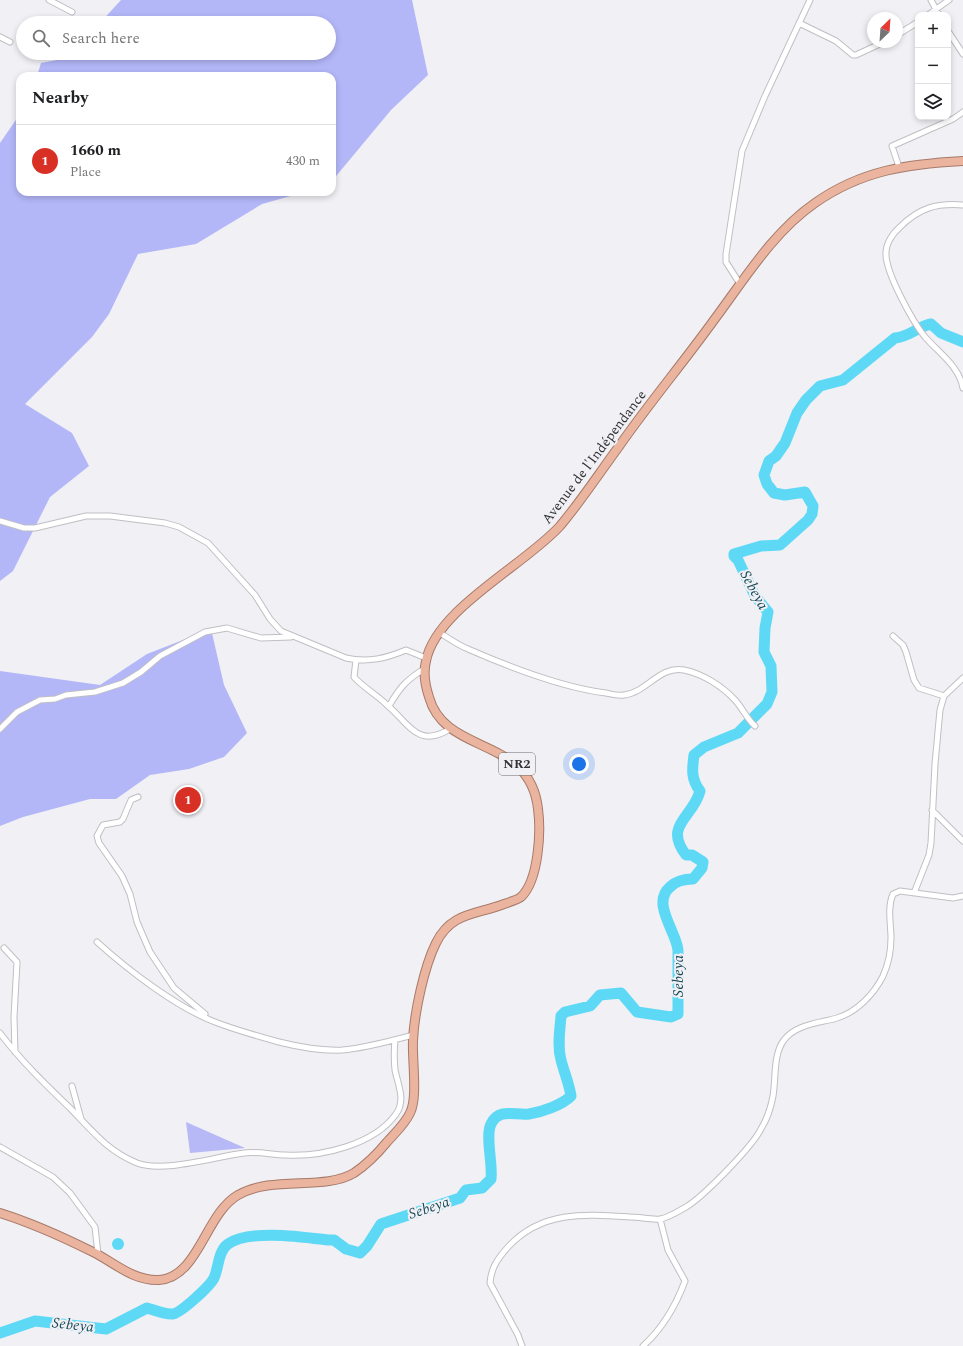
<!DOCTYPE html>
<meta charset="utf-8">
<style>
body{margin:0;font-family:Spectral,serif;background:#f6f6f6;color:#202124}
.controls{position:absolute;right:12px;top:12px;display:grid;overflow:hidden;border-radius:8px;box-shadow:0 2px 6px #0003}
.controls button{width:36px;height:36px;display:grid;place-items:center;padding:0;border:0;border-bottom:1px solid #e0e0e0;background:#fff;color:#202124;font:20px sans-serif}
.compass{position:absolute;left:867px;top:12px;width:36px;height:36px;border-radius:50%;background:#fff;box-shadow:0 2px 6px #0003;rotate:25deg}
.you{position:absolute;left:579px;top:764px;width:14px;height:14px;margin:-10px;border:3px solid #fff;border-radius:50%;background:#1a73e8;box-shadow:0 0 0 6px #1a73e833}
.badge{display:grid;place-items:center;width:26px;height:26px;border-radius:50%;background:#d93025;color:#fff;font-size:13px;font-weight:700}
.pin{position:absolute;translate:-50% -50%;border:2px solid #fff;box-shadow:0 1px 4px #0006}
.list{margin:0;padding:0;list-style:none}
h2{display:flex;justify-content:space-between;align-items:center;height:52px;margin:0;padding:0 16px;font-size:17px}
h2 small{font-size:13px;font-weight:400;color:#757577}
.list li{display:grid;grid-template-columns:26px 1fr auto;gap:12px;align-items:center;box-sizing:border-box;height:72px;padding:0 16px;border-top:1px solid #e0e0e0}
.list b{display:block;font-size:15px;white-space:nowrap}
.list p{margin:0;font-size:13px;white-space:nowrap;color:#757577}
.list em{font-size:13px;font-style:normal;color:#757577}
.icon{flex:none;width:22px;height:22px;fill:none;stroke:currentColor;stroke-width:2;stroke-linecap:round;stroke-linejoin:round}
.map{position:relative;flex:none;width:963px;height:1346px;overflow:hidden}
.search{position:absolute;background:#fff;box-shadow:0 2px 6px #0003;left:16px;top:16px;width:320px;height:44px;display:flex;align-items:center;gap:10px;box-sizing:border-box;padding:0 14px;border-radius:22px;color:#757577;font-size:15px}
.panel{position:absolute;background:#fff;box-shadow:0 2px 6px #0003;left:16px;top:72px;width:320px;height:124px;border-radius:12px}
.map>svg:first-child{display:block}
.green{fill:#b6b9f5}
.forest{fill:#b3b7f8}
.water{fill:#5ed9f5}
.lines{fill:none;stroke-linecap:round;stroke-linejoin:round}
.river{stroke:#5ed9f5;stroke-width:11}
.minor-casing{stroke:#bfbfc4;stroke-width:7}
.trunk-casing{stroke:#a77a6a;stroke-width:10}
.minor{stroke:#fff;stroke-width:5}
.trunk{stroke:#eab49e;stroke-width:8}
.labels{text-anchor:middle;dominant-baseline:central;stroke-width:4;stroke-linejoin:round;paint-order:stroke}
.shield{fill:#f0f0f5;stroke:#6c6c6f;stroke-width:1}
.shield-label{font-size:13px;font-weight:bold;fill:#333335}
.street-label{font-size:14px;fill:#333335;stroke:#f0f0f5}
.water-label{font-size:15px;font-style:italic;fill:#164b57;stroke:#f0f0f5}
</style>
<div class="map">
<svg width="963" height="1346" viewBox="0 0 963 1346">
<rect width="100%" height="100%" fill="#f0f0f5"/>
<path class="green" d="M 186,1122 L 245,1148 L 190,1153 Z"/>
<path class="forest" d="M 121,0 L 412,0 L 428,75 L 391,110 L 332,181 L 332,76 L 37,76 L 41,63 L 68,58 L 73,53 L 329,53 L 329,23 L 100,23 Z
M 20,114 L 20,192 L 305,192 L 262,204 L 196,244 L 138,254 L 109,314 L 92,337 L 25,404 L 72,433 L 89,466 L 50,497 L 13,571 L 0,581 L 0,143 Z
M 211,629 L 224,685 L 247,733 L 224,757 L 189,769 L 150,775 L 116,799 L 90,799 L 23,817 L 0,826 L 0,671 L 100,685 L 147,654 Z"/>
<path class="water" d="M112 1244a6 6 0 1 1 12 0a6 6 0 1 1-12 0Z"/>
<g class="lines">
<path class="river" d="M 0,1333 L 35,1321 L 106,1329 L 147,1308 C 154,1310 166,1315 173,1314 C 182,1312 210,1286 214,1278 C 219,1267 218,1251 228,1244 C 249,1229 303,1237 328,1240 L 334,1240 L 346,1249 L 360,1253 L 367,1246 L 381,1224 L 460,1198 L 466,1190 L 482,1188 L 491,1179 C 493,1164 485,1136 491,1124 C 499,1107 516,1116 529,1114 C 542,1112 562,1105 571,1096 C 569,1083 564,1072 561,1060 C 557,1045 560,1030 561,1016 L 565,1012 L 590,1006 L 600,995 L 621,993 L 637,1012 L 671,1017 L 678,1014 L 678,950 C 676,931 651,903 670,887 C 676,881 684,879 693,879 L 702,868 L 703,862 L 692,855 L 686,855 C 663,825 693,818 700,791 C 691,779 692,770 694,755 L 704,747 L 738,733 L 767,704 L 772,692 L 771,666 L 764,652 L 765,628 L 768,612 L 755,596 L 738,560 L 734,556 L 734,554 L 761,546 L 780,545 L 808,520 L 812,514 L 813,506 L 805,492 L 785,495 L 774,493 L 767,484 L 764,475 L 769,461 L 776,456 L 785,443 L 797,413 L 806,400 L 820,386 L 843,380 L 895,338 C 909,337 919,326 931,324 L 941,333 L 963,342"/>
<g class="minor-casing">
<path id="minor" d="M 49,0 L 72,12
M 931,0 L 939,15
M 928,15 L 949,0
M 799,23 L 836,41 L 853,55 L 856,55 L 884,42
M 948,31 L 963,54
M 897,35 L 918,22
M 0,37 L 10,42
M 899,167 L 892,146 L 953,119 L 963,112
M 963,205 C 936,203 919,208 900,227 C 893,233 886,243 886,253 C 885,272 913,322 925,337 C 939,353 959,366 963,388
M 740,284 L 726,262 L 726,254 L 742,151 L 765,96 L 810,0
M 0,521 L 24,528 L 35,528 L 86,516 L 110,516 L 165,523 L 179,527 L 208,543 L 255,595 L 270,619 L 281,631 L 346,658 C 368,663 387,658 406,650 L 426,658
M 439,632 C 448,638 458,645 468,649 C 507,666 564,688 606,693 C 611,694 618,696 624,695 C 646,693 660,665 684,670 C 703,674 722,686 735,700 C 743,709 747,719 755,726
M 893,636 L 903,645 L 906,652 L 914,680 L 919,688 L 944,696
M 356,660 L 354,677 C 364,688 377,695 387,705 C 409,723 417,749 450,729
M 389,706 C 400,687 407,679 426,668
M 0,729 L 17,712 L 40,700 L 55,699 L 66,695 L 95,692 L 123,683 L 141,672 L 160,656 L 205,632 L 227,628 L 261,638 L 291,637
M 138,797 L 131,800 L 123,819 L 120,822 L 103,825 L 97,836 L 99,843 L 122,876 L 130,894 L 137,922 L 150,952 L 174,988 L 205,1014
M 932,810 L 963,841
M 914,893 L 929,855 L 931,843 L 935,764 L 940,710 L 944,696 L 963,678
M 97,942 C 128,970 176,1007 215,1022 C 236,1030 257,1036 279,1042 C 299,1047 321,1051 342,1050 C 366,1048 390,1041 413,1035
M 4,948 L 17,962 L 14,1017 L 15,1052
M 0,1033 C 21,1061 46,1085 72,1110 C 93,1132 108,1151 137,1163 C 163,1173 214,1157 244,1153 C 258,1151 272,1155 286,1155 C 321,1157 374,1145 396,1114 C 406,1100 398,1085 395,1070 C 394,1060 394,1050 395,1040
M 72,1086 L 81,1119
M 0,1147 L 53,1177 L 70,1193 L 95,1227 L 98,1254
M 522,1346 L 518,1335 L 490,1283 C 491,1268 498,1258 508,1247 C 542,1210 586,1214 631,1217 C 640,1217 651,1220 660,1219 C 668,1218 679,1211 686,1207 C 703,1197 752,1147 761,1129 C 767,1119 771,1107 773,1096 C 776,1079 773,1054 784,1040 C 796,1024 820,1023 837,1018 C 857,1012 874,994 883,976 C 888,965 891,950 891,938 C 891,924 887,908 893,894 L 900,891 L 953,898 L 963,896
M 643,1346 C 662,1329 676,1305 685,1281 L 668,1250 L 660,1219"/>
</g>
<g class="trunk-casing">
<path id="trunk" d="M 0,1213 C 32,1223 63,1237 93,1252 C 115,1263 133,1281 159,1280 C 199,1277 205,1214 238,1195 C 273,1175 324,1191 354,1173 C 366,1165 378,1153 387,1142 C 395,1133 405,1124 410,1113 C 418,1098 412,1060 413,1041 C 414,1014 424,967 436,943 C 451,912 476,915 504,904 C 507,903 519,899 521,897 C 539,880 541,831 538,809 C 530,735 445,756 429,697 C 425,685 423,673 426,661 C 436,609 525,565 560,526 C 582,500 600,472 620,445 C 650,402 683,363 714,320 C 744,280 773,232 815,203 C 862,170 908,164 963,161"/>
</g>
<use href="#minor" class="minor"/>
<use href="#trunk" class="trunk"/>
</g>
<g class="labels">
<rect class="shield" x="499" y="753" width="36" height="22" rx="3"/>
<g class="shield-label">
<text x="517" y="764">NR2</text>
</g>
<g class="street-label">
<text transform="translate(594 457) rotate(-53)">Avenue de l'Indépendance</text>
</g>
<g class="water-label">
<text transform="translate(754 590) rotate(61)">Sebeya</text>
<text transform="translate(678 976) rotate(-90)">Sebeya</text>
<text transform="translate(429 1208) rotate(-19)">Sebeya</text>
<text transform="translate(73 1325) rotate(6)">Sebeya</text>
</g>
</g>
</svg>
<div class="controls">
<button>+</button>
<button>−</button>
<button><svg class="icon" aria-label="layers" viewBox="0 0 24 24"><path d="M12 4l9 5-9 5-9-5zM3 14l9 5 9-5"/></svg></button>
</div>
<svg class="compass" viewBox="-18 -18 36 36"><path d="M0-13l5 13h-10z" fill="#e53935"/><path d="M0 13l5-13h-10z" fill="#757577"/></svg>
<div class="you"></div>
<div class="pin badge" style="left:188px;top:800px">1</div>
<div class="search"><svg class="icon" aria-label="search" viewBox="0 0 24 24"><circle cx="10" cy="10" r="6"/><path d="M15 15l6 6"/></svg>Search here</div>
<section class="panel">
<h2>Nearby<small></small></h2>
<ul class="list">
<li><span class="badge">1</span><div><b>1660 m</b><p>Place</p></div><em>430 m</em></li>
</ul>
</section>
</div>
